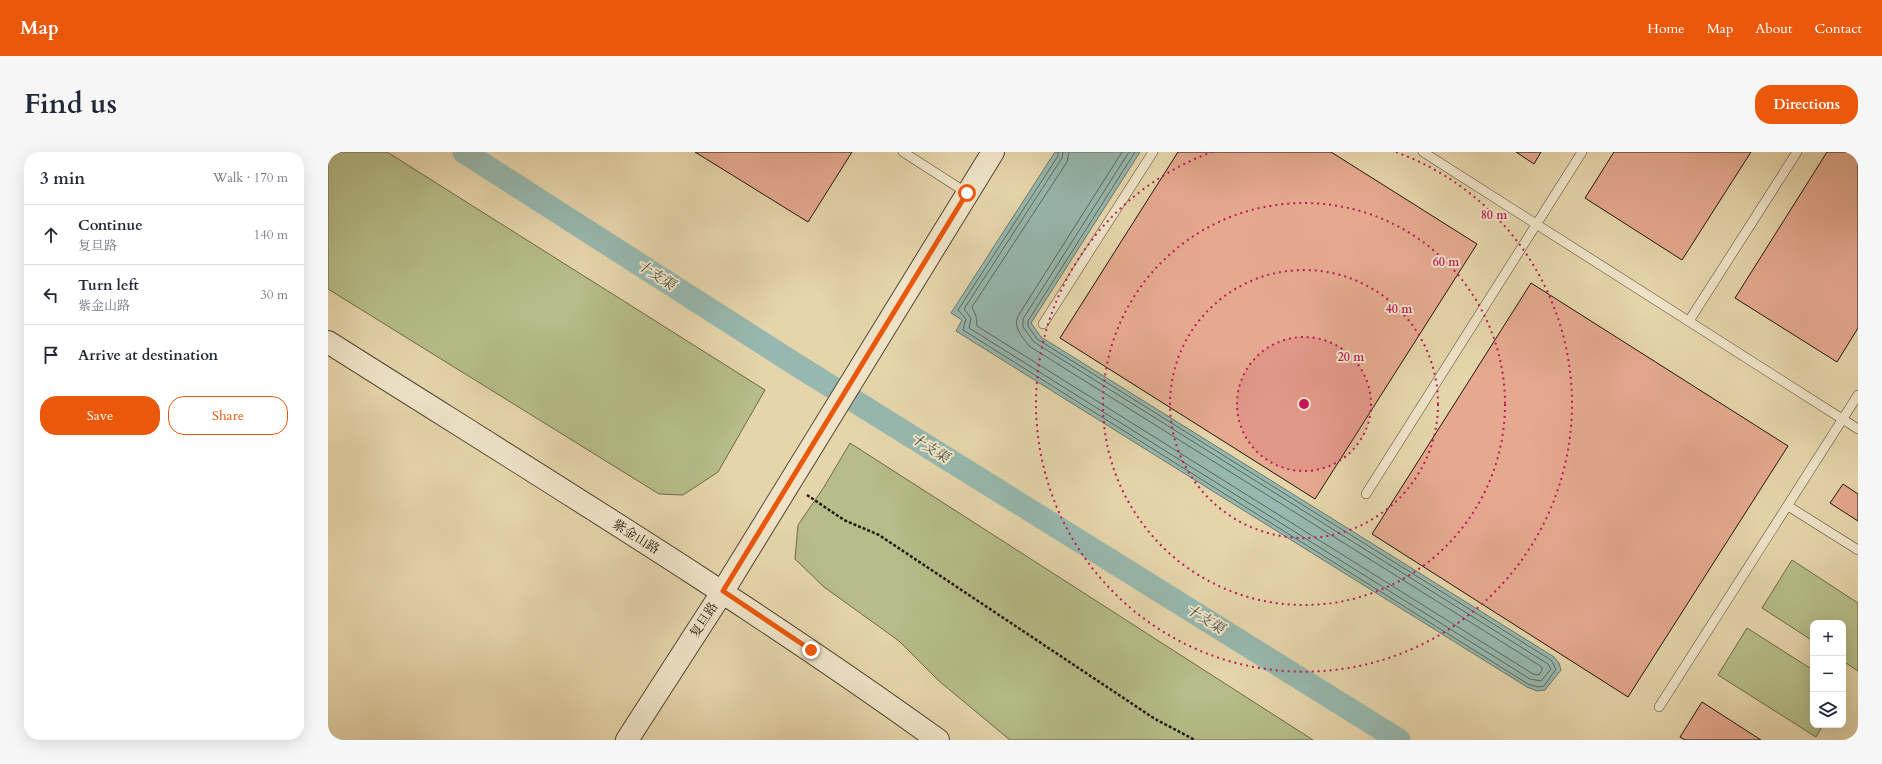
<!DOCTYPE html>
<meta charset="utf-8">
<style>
body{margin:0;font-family:Cardo,"Noto Serif SC",serif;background:#f6f6f7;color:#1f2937}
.controls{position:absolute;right:12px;bottom:12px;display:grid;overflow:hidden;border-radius:8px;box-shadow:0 4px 16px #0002}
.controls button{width:36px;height:36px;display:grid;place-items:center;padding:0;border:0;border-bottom:1px solid #e0e1e3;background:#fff;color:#1f2937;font:20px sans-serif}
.stop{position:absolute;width:12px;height:12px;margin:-9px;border:3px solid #ea580c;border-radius:50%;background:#fff}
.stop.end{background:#ea580c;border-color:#fff;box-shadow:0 1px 4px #0008}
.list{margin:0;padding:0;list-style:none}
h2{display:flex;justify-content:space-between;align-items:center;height:52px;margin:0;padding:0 16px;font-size:17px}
h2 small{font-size:13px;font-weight:400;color:#747a83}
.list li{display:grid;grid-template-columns:26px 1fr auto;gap:12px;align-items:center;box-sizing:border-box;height:60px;padding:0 16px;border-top:1px solid #e0e1e3}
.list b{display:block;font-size:15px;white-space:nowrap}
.list p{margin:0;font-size:13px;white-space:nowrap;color:#747a83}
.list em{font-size:13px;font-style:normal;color:#747a83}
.actions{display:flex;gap:8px;padding:12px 16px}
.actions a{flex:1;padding:9px 0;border:1px solid #ea580c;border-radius:16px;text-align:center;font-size:14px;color:#ea580c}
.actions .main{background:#ea580c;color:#fff}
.icon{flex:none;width:22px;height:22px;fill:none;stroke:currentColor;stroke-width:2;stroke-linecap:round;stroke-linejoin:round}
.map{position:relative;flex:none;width:1530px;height:588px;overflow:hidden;border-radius:16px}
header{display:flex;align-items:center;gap:24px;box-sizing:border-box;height:56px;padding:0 20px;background:#ea580c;color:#fff}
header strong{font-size:19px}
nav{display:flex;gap:22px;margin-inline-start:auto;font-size:14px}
.intro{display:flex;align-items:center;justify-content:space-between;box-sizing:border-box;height:96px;padding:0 24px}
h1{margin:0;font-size:28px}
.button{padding:10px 18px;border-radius:16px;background:#ea580c;color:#fff;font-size:14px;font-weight:700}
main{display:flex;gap:24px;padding:0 24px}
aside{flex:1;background:#fff;border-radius:16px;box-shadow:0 4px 16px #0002}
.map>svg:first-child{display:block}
.green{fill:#b6bd88;stroke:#6c6a4a}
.water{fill:#97b8ae;stroke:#68776e}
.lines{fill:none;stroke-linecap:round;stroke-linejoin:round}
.shore{stroke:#5c675e;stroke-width:1}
.canal{stroke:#97b8ae;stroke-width:23}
.building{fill:#e5a98f;stroke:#22160d}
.service-casing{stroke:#534634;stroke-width:10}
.tertiary-casing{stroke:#534634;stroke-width:24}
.path{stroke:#22160d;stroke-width:2.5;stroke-dasharray:3 2;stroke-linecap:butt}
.service{stroke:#efe4c8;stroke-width:9}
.tertiary{stroke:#efe4c8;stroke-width:22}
.route{stroke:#ea580c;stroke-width:5}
.ring{fill:none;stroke:#c2185b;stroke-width:2;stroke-dasharray:2 4}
.labels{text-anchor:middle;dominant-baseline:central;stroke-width:4;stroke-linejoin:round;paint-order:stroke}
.street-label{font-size:13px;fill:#22160d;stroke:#efe4c8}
.water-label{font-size:14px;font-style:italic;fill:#4b4f45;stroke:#efe4c8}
.centre{fill:#c2185b;stroke:#efe4c8;stroke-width:2}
.ring-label{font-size:12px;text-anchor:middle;font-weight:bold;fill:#c2185b;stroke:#efe4c8;stroke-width:4;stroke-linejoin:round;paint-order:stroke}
</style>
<header>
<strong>Map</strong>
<nav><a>Home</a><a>Map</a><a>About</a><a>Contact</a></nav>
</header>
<div class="intro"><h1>Find us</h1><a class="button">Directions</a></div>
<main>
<aside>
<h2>3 min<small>Walk · 170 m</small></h2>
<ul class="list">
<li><svg class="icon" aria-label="ahead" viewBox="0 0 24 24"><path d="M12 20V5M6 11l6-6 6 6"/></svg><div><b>Continue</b><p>复旦路</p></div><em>140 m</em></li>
<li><svg class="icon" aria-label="left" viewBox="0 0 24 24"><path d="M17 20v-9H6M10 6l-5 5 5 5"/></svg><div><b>Turn left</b><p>紫金山路</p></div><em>30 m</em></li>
<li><svg class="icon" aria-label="arrive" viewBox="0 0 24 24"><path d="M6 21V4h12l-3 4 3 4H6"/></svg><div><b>Arrive at destination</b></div></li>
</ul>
<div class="actions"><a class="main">Save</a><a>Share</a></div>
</aside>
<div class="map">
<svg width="1530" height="588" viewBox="0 0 1530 588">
<rect width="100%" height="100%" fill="#e6d5ab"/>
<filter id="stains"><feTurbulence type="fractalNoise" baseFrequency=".005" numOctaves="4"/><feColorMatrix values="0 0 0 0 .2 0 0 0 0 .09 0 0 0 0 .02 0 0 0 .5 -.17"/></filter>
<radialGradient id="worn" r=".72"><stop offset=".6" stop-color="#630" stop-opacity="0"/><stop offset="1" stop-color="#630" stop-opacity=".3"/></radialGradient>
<path class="green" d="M 0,0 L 59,0 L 437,238 L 390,320 L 355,343 L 331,342 L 0,137 Z
M 522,291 L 985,588 L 682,588 L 611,529 L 571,489 L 496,435 L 467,407 L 470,373 L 496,335 Z
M 1464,408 L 1530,451 L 1530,519 L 1515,509 L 1515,471 L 1485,471 L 1485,489 L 1434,456 Z
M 1419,476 L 1485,518 L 1485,573 L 1495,573 L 1488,585 L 1390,523 Z"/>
<path class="water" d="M 727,0 L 812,0 L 703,171 L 713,185 L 1226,505 L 1231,511 L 1233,518 L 1217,538 L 1209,539 L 1199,535 L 628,179 L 634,168 L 623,161 Z"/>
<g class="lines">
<path class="shore" d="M 730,0 L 730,4 L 630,158 L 638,167 L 635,178 L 1200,532 L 1210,535 L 1216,534 L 1228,517 L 1223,508 L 709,187 L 700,174 L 700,169 L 807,0
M 735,0 L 734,6 L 636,157 L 643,166 L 641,176 L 1202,527 L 1213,529 L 1223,517 L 1220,512 L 706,190 L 695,175 L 695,167 L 801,0
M 741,0 L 739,10 L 644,155 L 648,164 L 649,174 L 1205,522 L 1211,523 L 1214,518 L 1214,515 L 701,194 C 694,184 685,176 690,164 L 794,0"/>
<path class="canal" d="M 136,0 L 467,212 L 1071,588"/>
</g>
<path class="building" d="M 367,0 L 524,0 L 480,70 Z
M 850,0 L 1003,0 L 1149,92 L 987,347 L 732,186 Z
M 1188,0 L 1213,0 L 1206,12 Z
M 1286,0 L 1423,0 L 1354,108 L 1257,46 Z
M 1499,0 L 1530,0 L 1530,176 L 1509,210 L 1407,146 Z
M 1203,131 L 1460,294 L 1300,545 L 1044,382 Z
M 1515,332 L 1530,342 L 1530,369 L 1502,351 Z
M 1374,550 L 1433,588 L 1357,588 L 1352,585 Z"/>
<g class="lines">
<g class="service-casing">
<path id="service" d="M 575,0 L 639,41
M 1095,0 L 1530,277
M 1361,169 L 1469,0
M 715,172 L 825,0
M 1038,342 L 1254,0
M 1460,354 L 1530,398
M 1331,555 L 1530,243"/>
</g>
<g class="tertiary-casing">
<path id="tertiary" d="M 0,190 C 205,320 413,446 610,588
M 299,588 L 395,439 L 665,0"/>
</g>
<path class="path" d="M 479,343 L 516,368 L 551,383 L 827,567 L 867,588"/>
<use href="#service" class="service"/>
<use href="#tertiary" class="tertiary"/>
</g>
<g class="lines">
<path class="route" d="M 483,498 L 395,439 L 639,41"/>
</g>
<circle cx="976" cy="252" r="67" fill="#c2185b" fill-opacity=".12"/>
<g class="ring">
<circle cx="976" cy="252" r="67"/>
<circle cx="976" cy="252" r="134"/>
<circle cx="976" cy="252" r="201"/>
<path d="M1068 0A268 268 0 1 1 884 0"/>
</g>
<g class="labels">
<g class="street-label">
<text transform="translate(308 385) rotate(32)">紫金山路</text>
<text transform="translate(376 468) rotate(-57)">复旦路</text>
</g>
<g class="water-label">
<text transform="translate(328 123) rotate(33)">十支渠</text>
<text transform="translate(602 296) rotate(32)">十支渠</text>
<text transform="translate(877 467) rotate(32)">十支渠</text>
</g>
</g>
<circle cx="976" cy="252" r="6" class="centre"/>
<g class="ring-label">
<text x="1166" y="67">80 m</text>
<text x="1118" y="114">60 m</text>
<text x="1071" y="161">40 m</text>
<text x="1023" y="209">20 m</text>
</g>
<rect width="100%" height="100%" filter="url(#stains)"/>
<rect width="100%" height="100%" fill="url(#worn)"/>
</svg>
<div class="controls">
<button>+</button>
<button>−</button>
<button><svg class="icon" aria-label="layers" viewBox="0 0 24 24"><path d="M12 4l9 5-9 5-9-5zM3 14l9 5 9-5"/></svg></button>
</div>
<div class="stop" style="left:639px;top:41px"></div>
<div class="stop end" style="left:483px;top:498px"></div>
</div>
</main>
